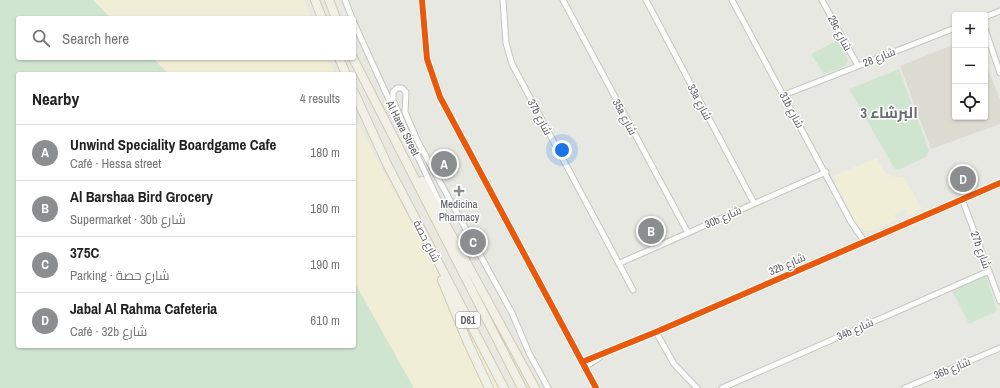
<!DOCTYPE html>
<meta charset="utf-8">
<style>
body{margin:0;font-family:"Archivo Narrow",Cairo,sans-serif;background:#f6f6f6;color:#222}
.controls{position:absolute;right:12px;top:12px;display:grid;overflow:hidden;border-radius:4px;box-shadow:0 1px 3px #0004}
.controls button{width:36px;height:36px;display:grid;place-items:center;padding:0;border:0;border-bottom:1px solid #e0e0e0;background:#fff;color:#222;font:20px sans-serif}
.you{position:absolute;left:562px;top:150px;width:14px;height:14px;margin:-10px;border:3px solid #fff;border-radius:50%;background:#1a73e8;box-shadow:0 0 0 6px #1a73e833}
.badge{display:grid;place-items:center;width:26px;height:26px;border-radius:50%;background:#8b8d8e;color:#fff;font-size:13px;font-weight:700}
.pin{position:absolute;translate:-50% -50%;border:2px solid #fff;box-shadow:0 1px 4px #0006}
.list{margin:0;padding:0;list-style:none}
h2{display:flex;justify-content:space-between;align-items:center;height:52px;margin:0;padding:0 16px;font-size:17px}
h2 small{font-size:13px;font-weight:400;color:#767676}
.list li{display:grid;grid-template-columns:26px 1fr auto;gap:12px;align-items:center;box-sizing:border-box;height:56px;padding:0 16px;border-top:1px solid #e0e0e0}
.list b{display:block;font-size:15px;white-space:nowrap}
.list p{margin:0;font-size:13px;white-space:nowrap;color:#767676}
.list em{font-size:13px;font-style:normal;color:#767676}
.icon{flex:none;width:22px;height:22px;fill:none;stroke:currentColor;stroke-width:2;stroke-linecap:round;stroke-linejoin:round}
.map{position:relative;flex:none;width:1000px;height:388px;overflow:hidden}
.search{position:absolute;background:#fff;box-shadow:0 1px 3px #0004;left:16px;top:16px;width:340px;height:44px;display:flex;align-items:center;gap:10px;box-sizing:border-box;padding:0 14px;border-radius:4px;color:#767676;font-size:15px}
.panel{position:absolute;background:#fff;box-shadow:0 1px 3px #0004;left:16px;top:72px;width:340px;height:276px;border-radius:4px}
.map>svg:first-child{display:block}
.education{fill:#dcdbd2}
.green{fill:#d0e5d0}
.sand{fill:#f1eed8}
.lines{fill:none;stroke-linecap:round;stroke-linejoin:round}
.street-casing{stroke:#c5c5c3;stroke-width:7}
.primary-casing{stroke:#d0cab2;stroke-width:10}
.street{stroke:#fcfcfb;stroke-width:5}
.primary{stroke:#f0f0e6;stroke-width:8}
.cycleway-casing{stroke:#fff;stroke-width:8}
.cycleway{stroke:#e8590c;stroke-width:6}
.poi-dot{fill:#8b8d8e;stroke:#fff;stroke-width:1.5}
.labels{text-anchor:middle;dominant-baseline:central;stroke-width:3;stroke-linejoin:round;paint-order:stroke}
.shield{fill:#fff;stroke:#8b8d90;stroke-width:1}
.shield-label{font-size:10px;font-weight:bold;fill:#595c61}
.street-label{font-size:11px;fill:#595c61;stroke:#fff}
.poi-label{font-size:11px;fill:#595c61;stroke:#fff}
.district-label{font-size:15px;font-weight:bold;fill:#6a6d72;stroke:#fff}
</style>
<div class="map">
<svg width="1000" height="388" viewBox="0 0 1000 388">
<rect width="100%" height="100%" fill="#e8e8e3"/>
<path class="education" d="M 955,44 L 955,117 L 985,117 L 985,62 L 1000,99 L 1000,124 L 931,149 L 900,66 Z"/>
<path class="green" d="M 0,0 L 93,0 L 111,18 L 18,18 L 18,58 L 153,58 L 169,74 L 18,74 L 18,346 L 354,346 L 354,281 L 414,388 L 0,388 Z
M 839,39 C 853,66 851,64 824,74 L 811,54 Z
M 899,69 L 929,150 L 926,157 L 898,170 L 894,168 L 849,89 Z
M 986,275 L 997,311 L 969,324 L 951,289 Z"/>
<path class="sand" d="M 93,0 L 304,0 L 311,18 L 111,18 Z
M 153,58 L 328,58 L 335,74 L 169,74 Z
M 354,117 L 483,355 L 500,388 L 414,388 L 354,281 Z
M 877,158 C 884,173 885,178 904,177 L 922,209 L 909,215 L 905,209 L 895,214 L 896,220 L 873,230 L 866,231 L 856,224 L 833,176 Z"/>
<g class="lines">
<g class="street-casing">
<path id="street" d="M 345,0 L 352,18
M 422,0 L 427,59 L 440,97 L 596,388
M 503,0 L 506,43 L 512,64 L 633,290
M 563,0 L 688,233
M 646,0 L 754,203
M 732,0 L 851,222 L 864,241
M 822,0 L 858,66
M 985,17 L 1000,11
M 354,23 L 391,104
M 985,29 L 1000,73
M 784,95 L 955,28
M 408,136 L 448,221
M 409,138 L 393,100 L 393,92 L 397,88 L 402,88 L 406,92 L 405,112 L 418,142 L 512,313 L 529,353 L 548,388
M 962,199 L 1000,301
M 620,263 L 826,172
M 656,332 L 674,364 L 697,388
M 582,362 L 656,332 L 1000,183
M 585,367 L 599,358
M 722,388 L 989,271
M 905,388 L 1000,348"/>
</g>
<g class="primary-casing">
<path id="primary" d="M 315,0 L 322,18
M 329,0 L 336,18
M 339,58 L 346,74
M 353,58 L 522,388
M 354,92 L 387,164 L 504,388
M 422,181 L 535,388
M 442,280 L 468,343 L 489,388"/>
</g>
<use href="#street" class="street"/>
<use href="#primary" class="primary"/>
<g class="cycleway-casing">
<path id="cycleway" d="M 422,0 L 427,59 L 440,97 L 596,388
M 582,362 L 656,332 L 1000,183"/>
</g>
<use href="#cycleway" class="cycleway"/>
</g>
<path class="poi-dot" d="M457 185h4v4h4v4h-4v4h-4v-4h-4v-4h4z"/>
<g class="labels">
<rect class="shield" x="456" y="312" width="24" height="16" rx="3"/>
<g class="shield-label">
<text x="468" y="320">D61</text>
</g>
<g class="street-label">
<text transform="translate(840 33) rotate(62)">29c شارع</text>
<text transform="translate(879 57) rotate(-22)">شارع 28</text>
<text transform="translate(700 102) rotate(62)">33a شارع</text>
<text transform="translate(792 110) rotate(62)">31b شارع</text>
<text transform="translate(540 117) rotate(62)">37b شارع</text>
<text transform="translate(625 117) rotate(62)">35a شارع</text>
<text transform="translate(403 128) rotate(63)">Al Hawa Street</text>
<text transform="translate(723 217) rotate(-24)">30b شارع</text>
<text transform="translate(427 241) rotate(63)">شارع حصة</text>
<text transform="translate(981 250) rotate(70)">27b شارع</text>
<text transform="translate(787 264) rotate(-24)">32b شارع</text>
<text transform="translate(855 329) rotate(-24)">34b شارع</text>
<text transform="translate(952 368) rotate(-23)">36b شارع</text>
</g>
<g class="poi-label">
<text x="459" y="204">Medicina<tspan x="459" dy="13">Pharmacy</tspan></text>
</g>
<g class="district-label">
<text x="889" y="112">البرشاء 3</text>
</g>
</g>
</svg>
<div class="controls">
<button>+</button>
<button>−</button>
<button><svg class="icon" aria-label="locate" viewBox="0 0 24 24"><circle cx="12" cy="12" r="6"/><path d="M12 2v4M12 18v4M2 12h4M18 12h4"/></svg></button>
</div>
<div class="you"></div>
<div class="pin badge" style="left:444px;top:164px">A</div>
<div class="pin badge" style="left:651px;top:231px">B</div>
<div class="pin badge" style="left:473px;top:242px">C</div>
<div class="pin badge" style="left:963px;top:179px">D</div>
<div class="search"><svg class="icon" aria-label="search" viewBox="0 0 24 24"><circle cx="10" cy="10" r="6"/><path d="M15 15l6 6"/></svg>Search here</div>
<section class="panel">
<h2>Nearby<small>4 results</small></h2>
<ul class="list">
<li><span class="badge">A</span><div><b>Unwind Speciality Boardgame Cafe</b><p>Café · Hessa street</p></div><em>180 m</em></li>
<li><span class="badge">B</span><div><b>Al Barshaa Bird Grocery</b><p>Supermarket · 30b شارع</p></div><em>180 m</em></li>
<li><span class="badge">C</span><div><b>375C</b><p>Parking · شارع حصة</p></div><em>190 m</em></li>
<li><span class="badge">D</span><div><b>Jabal Al Rahma Cafeteria</b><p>Café · 32b شارع</p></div><em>610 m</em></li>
</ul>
</section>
</div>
